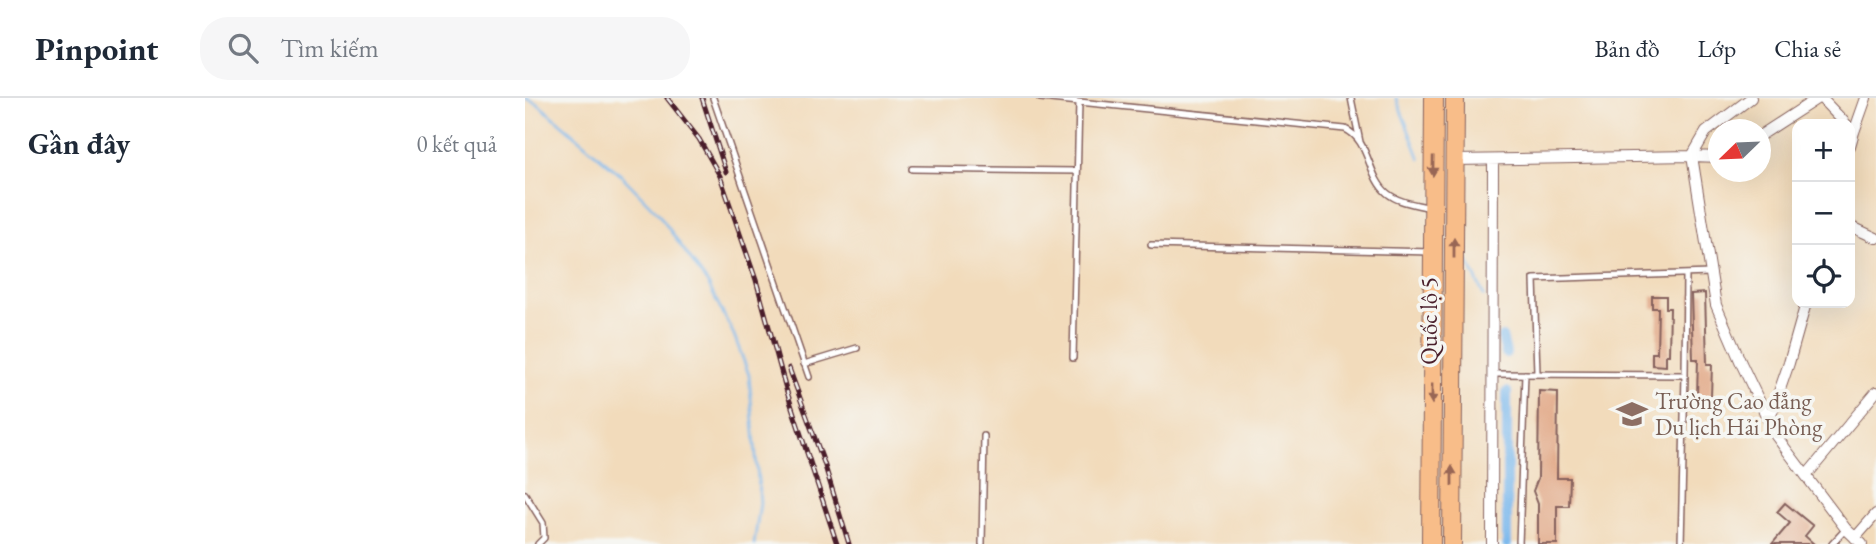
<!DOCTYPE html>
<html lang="vi">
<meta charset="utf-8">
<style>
body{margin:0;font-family:"EB Garamond",serif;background:#f6f6f7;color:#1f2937}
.controls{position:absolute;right:21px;top:21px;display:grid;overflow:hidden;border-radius:14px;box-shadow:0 7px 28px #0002}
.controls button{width:63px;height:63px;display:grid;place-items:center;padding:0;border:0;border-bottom:2px solid #e0e1e3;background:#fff;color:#1f2937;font:35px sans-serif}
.compass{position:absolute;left:1183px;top:21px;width:63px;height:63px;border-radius:50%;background:#fff;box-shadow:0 7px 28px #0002;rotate:247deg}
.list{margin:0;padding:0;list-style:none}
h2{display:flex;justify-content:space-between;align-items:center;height:91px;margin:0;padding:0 28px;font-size:30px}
h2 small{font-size:23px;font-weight:400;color:#747a83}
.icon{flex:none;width:38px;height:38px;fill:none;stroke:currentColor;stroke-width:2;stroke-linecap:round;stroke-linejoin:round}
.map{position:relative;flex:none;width:1351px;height:446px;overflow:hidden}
header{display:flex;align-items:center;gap:42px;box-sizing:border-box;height:98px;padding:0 35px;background:#fff;border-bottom:2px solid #e0e1e3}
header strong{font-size:33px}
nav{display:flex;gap:38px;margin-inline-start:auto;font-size:24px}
.search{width:490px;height:63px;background:#f6f6f7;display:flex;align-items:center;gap:18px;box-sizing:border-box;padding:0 24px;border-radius:28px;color:#747a83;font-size:26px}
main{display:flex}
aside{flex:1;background:#fff}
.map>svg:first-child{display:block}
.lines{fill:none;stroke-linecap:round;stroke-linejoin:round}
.stream{stroke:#79b7ec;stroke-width:2.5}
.canal{stroke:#79b7ec;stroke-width:10}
.building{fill:#e1a683}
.lane-casing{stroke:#85615d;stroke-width:8}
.street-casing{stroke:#85615d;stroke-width:12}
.highway-casing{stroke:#85615d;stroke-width:20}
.lane{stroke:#fff;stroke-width:5}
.street{stroke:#fff;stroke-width:10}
.highway{stroke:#f8bd89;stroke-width:18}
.rail-casing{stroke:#4a1f2b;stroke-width:5}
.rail{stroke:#f6f6f2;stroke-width:2.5;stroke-dasharray:8;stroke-linecap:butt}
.oneway{fill:#986655}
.labels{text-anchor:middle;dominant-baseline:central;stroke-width:7;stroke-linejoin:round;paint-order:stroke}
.street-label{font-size:23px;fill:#4a1f2b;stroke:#f6f6f2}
.education-label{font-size:23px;fill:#785e54;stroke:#f6f6f2;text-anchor:start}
</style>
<header>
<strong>Pinpoint</strong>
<div class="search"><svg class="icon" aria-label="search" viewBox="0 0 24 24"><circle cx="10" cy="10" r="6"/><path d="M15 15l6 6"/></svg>Tìm kiếm</div>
<nav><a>Bản đồ</a><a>Lớp</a><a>Chia sẻ</a></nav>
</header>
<main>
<aside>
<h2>Gần đây<small>0 kết quả</small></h2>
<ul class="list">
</ul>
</aside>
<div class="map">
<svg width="1351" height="446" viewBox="0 0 1351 446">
<rect width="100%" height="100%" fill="#f6f6f2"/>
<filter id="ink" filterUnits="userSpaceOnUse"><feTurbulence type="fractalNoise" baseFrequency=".0143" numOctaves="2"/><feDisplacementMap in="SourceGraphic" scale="14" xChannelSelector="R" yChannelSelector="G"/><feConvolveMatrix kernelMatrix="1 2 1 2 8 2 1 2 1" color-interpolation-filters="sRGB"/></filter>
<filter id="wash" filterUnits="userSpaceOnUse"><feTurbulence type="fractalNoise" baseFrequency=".00686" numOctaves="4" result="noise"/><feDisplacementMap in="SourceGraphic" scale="28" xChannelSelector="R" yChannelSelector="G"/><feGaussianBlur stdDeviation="1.57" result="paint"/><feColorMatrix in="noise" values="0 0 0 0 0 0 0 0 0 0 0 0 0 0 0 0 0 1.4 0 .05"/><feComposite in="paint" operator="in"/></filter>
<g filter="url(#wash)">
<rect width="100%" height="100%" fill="#f2dbbb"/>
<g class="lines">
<path class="stream" d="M 0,0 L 13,6 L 97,78 L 132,114 L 183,186 L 209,237 L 224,277 L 235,405 L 229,446
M 871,0 L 895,61
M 937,150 L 959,198"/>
<path class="canal" d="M 977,239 L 981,255
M 982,446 L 982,294"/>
</g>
<g id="blocks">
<path class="building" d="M 1180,195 L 1182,266 L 1187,266 L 1186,299 L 1172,299 L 1173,261 L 1168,261 L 1166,196 Z
M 1127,198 L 1141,198 L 1141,210 L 1145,210 L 1144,257 L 1141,257 L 1141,268 L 1127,267 L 1127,255 L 1132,255 L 1133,210 L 1127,210 Z
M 1014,293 L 1033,294 L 1032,380 L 1045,380 L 1044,408 L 1032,408 L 1032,446 L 1013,446 L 1013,406 L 1008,393 L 1013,380 Z
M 1260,405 L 1288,428 L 1280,438 L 1289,446 L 1247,446 L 1265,425 L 1252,414 Z"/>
</g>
</g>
<g filter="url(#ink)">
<use href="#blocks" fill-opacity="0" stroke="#85615d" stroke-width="2"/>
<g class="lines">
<g class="lane-casing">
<path id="lane" d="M 188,0 L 284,279
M 515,0 L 820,31 C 845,42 842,78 862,95 C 874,105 891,106 905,110
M 826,0 L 835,44
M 387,71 L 552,73
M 626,147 L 906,154
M 548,260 L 554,4
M 279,266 L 332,250
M 1012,275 L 1009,181 L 1185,175
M 967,276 L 1160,277 L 1156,446
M 1160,277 L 1161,176
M 0,396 L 18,425 L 19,440 L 13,446
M 457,446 L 459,338
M 994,446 L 1000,276
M 1307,446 L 1321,431"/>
</g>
<g class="street-casing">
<path id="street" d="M 1296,0 L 1321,26
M 1325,30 L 1329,34 L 1341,0
M 1236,37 L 1293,0
M 1325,48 L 1329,34
M 1194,59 L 1167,58 L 1181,34 L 1226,0
M 930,62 L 1167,58 L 1191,207 L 1216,265 L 1251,338 L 1321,431 L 1337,446
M 1325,128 L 1351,140
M 1244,323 L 1264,265 L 1281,205
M 1281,378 L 1351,294
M 1330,440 L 1351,416
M 967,446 L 968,62"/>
</g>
<g class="highway-casing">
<path id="highway" d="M 906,446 L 909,0
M 927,446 L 930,0"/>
</g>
<use href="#lane" class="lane"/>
<use href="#street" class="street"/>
<use href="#highway" class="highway"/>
<g class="rail-casing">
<path id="rail" d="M 142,0 L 174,41 L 195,78 L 231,182 L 261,291 L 312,446
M 177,0 L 201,74
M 264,270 L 299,365 L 324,446"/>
</g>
<use href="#rail" class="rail"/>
</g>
<defs><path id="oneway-solid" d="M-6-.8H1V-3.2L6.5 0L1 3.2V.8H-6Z" transform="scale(1.75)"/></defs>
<g class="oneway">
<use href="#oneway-solid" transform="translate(908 68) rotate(91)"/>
<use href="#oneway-solid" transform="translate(929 150) rotate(-90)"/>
<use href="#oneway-solid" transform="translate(907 296) rotate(90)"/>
<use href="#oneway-solid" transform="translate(927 378) rotate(-90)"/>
</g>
</g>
<defs>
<g id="university-bare" transform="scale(2.415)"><path d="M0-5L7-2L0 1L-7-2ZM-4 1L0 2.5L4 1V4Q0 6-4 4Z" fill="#8d6e63" stroke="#f6f6f2" stroke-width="2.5" paint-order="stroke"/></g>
</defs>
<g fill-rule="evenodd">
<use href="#university-bare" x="1107" y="316"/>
</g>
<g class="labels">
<g class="street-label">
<text transform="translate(904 223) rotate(-90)">Quốc lộ 5</text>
</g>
<g class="education-label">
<text x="1130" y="303">Trường Cao đẳng<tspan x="1130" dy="26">Du lịch Hải Phòng</tspan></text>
</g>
</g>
</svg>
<div class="controls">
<button>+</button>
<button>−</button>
<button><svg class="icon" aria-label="locate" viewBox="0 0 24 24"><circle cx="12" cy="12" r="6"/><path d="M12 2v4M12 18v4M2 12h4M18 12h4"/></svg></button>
</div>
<svg class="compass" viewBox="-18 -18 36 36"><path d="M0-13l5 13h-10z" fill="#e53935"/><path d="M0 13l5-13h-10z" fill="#747a83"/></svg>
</div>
</main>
